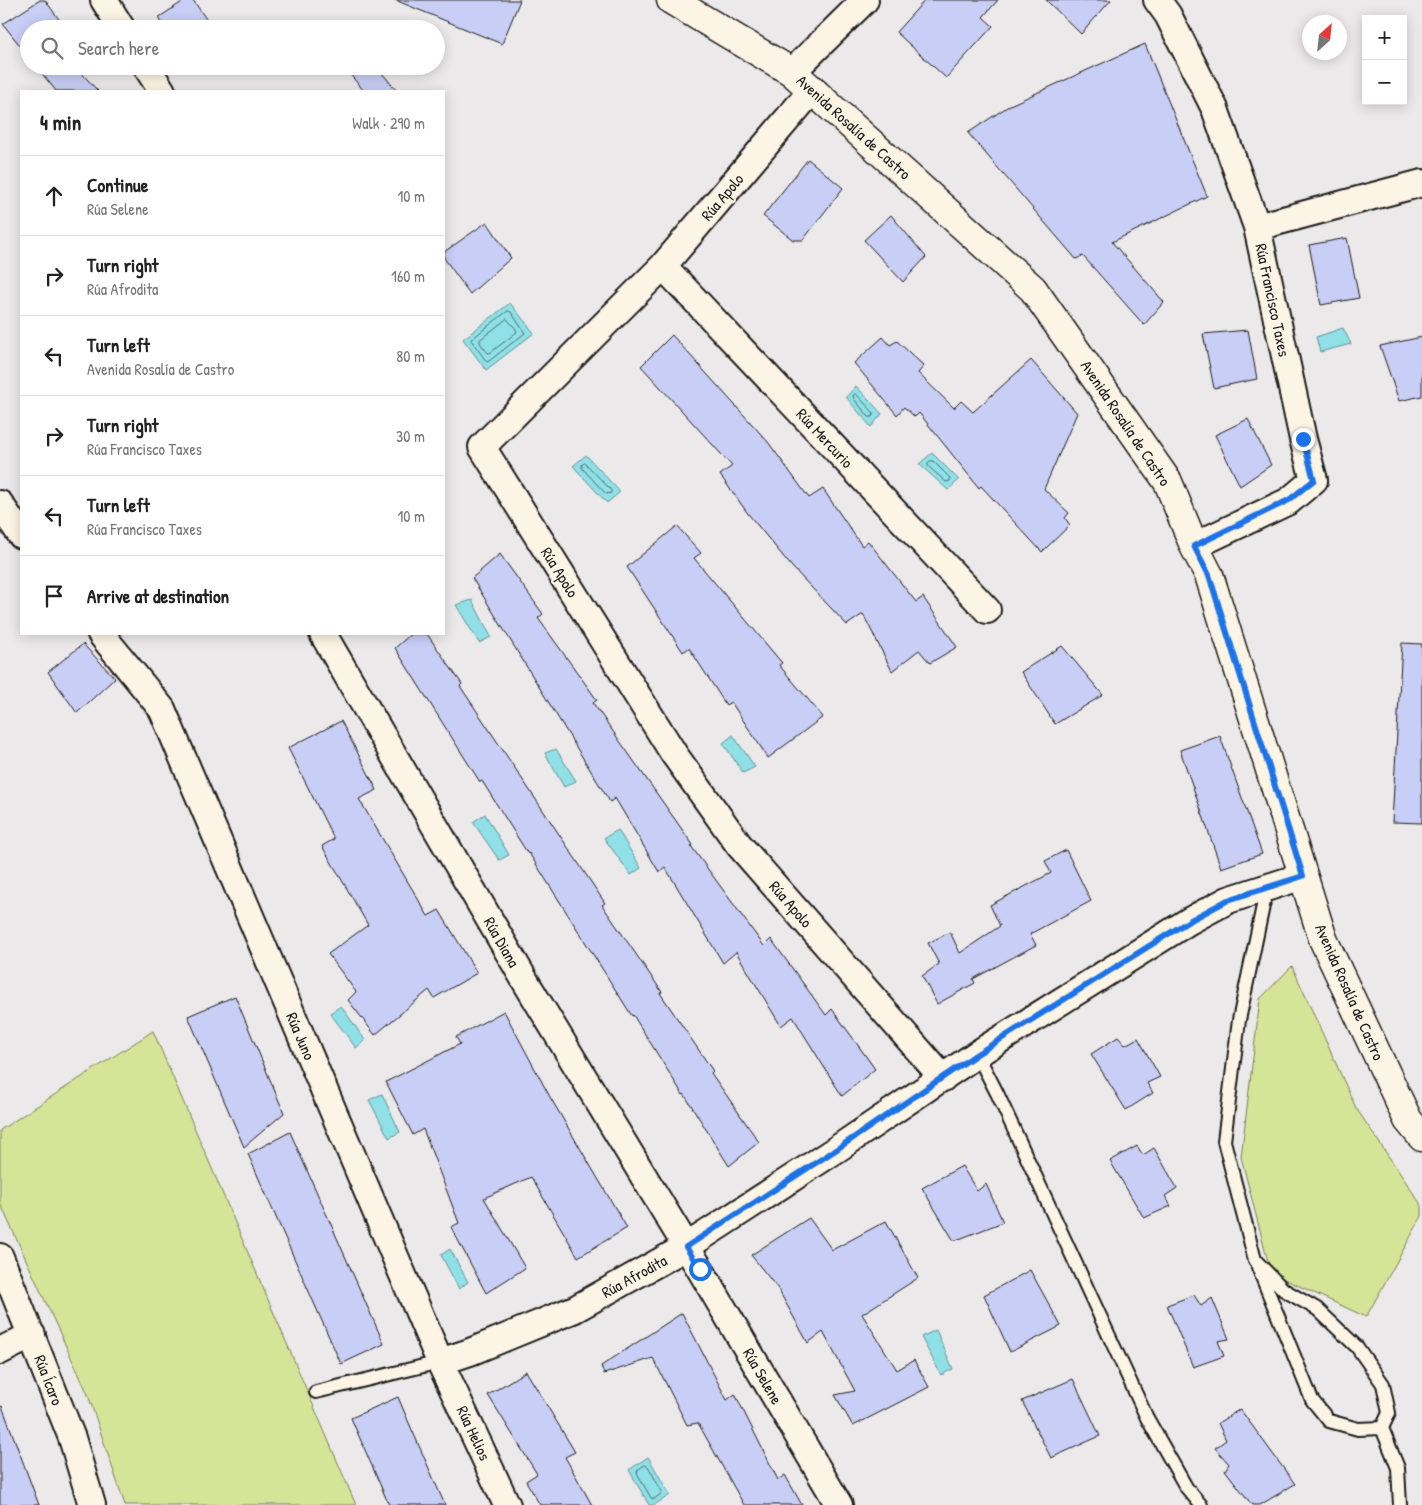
<!DOCTYPE html>
<meta charset="utf-8">
<style>
body{margin:0;font-family:"Patrick Hand",sans-serif;background:#f2f2f2;color:#222}
.controls{position:absolute;right:15px;top:15px;display:grid;overflow:hidden;border-radius:0px;box-shadow:0 2px 12px #0003}
.controls button{width:45px;height:45px;display:grid;place-items:center;padding:0;border:0;border-bottom:1px solid #e0e0e0;background:#fff;color:#222;font:25px sans-serif}
.compass{position:absolute;left:1302px;top:15px;width:45px;height:45px;border-radius:50%;background:#fff;box-shadow:0 2px 12px #0003;rotate:27deg}
.stop{position:absolute;width:15px;height:15px;margin:-11px;border:4px solid #1a73e8;border-radius:50%;background:#fff}
.stop.end{background:#1a73e8;border-color:#fff;box-shadow:0 1px 5px #0008}
.list{margin:0;padding:0;list-style:none}
h2{display:flex;justify-content:space-between;align-items:center;height:65px;margin:0;padding:0 20px;font-size:21px}
h2 small{font-size:16px;font-weight:400;color:#767676}
.list li{display:grid;grid-template-columns:32px 1fr auto;gap:15px;align-items:center;box-sizing:border-box;height:80px;padding:0 20px;border-top:1px solid #e0e0e0}
.list b{display:block;font-size:19px;white-space:nowrap}
.list p{margin:0;font-size:16px;white-space:nowrap;color:#767676}
.list em{font-size:16px;font-style:normal;color:#767676}
.icon{flex:none;width:28px;height:28px;fill:none;stroke:currentColor;stroke-width:2;stroke-linecap:round;stroke-linejoin:round}
.map{position:relative;flex:none;width:1422px;height:1505px;overflow:hidden}
.search{position:absolute;background:#fff;box-shadow:0 2px 12px #0003;left:20px;top:20px;width:425px;height:55px;display:flex;align-items:center;gap:12px;box-sizing:border-box;padding:0 18px;border-radius:28px;color:#767676;font-size:19px}
.panel{position:absolute;background:#fff;box-shadow:0 2px 12px #0003;left:20px;top:90px;width:425px;height:545px;border-radius:0px}
.map>svg:first-child{display:block}
.green{fill:#d5e497;stroke:#78805a}
.water{fill:#8fe1e7;stroke:#619296}
.lines{fill:none;stroke-linecap:round;stroke-linejoin:round}
.shore{stroke:#4a6b6d;stroke-width:1}
.building{fill:#c8cef6;stroke:#1c1c1c}
.lane-casing{stroke:#1c1c1c;stroke-width:16}
.street-casing{stroke:#1c1c1c;stroke-width:30}
.secondary-casing{stroke:#1c1c1c;stroke-width:31}
.lane{stroke:#fcf5e5;stroke-width:12}
.street{stroke:#fcf5e5;stroke-width:26}
.secondary{stroke:#fcf5e5;stroke-width:28}
.route{stroke:#1a73e8;stroke-width:6}
.labels{text-anchor:middle;dominant-baseline:central;stroke-width:4.5;stroke-linejoin:round;paint-order:stroke}
.street-label{font-size:16px;fill:#1c1c1c;stroke:#fcf5e5}
</style>
<div class="map">
<svg width="1422" height="1505" viewBox="0 0 1422 1505">
<rect width="100%" height="100%" fill="#ece9ea"/>
<filter id="ink" filterUnits="userSpaceOnUse"><feTurbulence type="fractalNoise" baseFrequency=".02" numOctaves="2"/><feDisplacementMap in="SourceGraphic" scale="10" xChannelSelector="R" yChannelSelector="G"/><feConvolveMatrix kernelMatrix="1 2 1 2 8 2 1 2 1" color-interpolation-filters="sRGB"/></filter>
<g filter="url(#ink)">
<path class="green" d="M 1292,966 L 1356,1108 L 1422,1206 L 1422,1216 L 1366,1317 L 1271,1273 L 1241,1157 L 1260,999 Z
M 153,1031 L 356,1505 L 125,1505 L 87,1392 L 0,1203 L 0,1130 Z"/>
<path class="water" d="M 510,303 L 534,333 L 486,370 L 463,339 Z
M 1343,328 L 1351,344 L 1320,352 L 1316,337 Z
M 856,386 L 882,414 L 871,427 L 846,397 Z
M 932,453 L 959,480 L 948,490 L 919,464 Z
M 586,455 L 620,492 L 607,503 L 573,466 Z
M 472,600 L 491,637 L 479,643 L 456,605 Z
M 733,735 L 755,767 L 743,773 L 723,743 Z
M 556,749 L 576,781 L 564,787 L 545,753 Z
M 485,814 L 509,855 L 499,860 L 473,822 Z
M 618,830 L 641,868 L 631,875 L 604,838 Z
M 341,1006 L 365,1040 L 356,1048 L 330,1013 Z
M 382,1094 L 400,1132 L 389,1138 L 369,1100 Z
M 450,1249 L 468,1282 L 459,1289 L 441,1255 Z
M 936,1330 L 953,1369 L 941,1375 L 921,1337 Z
M 648,1457 L 670,1495 L 654,1505 L 649,1505 L 629,1470 Z"/>
<g class="lines">
<path class="shore" d="M 508,311 L 511,312 L 525,333 L 489,361 L 487,362 L 471,340 Z
M 507,319 L 516,329 L 517,332 L 490,353 L 488,353 L 480,343 L 480,340 Z
M 856,394 L 874,413 L 872,417 L 869,417 L 854,399 L 853,396 Z
M 931,461 L 933,461 L 950,478 L 950,481 L 946,482 L 928,466 L 928,463 Z
M 585,463 L 611,490 L 611,493 L 606,494 L 582,468 L 582,465 Z
M 645,1465 L 648,1466 L 662,1492 L 661,1494 L 654,1499 L 651,1498 L 637,1473 L 638,1470 Z"/>
</g>
<path class="building" d="M 40,0 L 45,0 L 66,29 L 29,29 L 29,57 L 3,24 Z
M 185,0 L 193,0 L 213,29 L 165,29 L 158,18 Z
M 395,0 L 520,0 L 502,44 Z
M 925,0 L 998,0 L 983,17 L 993,26 L 946,78 L 896,32 Z
M 1046,0 L 1111,0 L 1081,34 Z
M 1145,44 L 1207,196 L 1112,242 L 1164,302 L 1144,325 L 1083,256 L 1076,259 L 968,133 L 1010,105 Z
M 36,66 L 75,66 L 98,91 L 56,91 Z
M 343,66 L 376,66 L 397,91 L 364,91 Z
M 808,159 L 843,188 L 803,240 L 793,240 L 763,216 Z
M 891,215 L 926,257 L 903,282 L 864,240 Z
M 487,222 L 511,258 L 470,294 L 444,258 L 444,252 Z
M 1347,238 L 1359,298 L 1321,305 L 1309,245 Z
M 1248,330 L 1257,379 L 1214,388 L 1203,334 Z
M 672,335 L 768,442 L 809,498 L 823,489 L 862,546 L 868,541 L 916,602 L 923,597 L 957,647 L 930,663 L 919,650 L 892,671 L 863,614 L 847,625 L 792,567 L 749,515 L 720,475 L 732,466 L 641,366 Z
M 883,337 L 890,345 L 897,341 L 924,366 L 918,373 L 954,408 L 961,401 L 973,412 L 1031,360 L 1077,413 L 1044,489 L 1069,513 L 1065,518 L 1070,525 L 1042,552 L 981,486 L 979,488 L 919,413 L 915,417 L 904,407 L 897,415 L 854,363 Z
M 1422,337 L 1422,396 L 1399,401 L 1380,346 Z
M 1248,419 L 1271,465 L 1240,486 L 1215,435 Z
M 677,526 L 701,553 L 694,558 L 782,663 L 779,665 L 823,717 L 768,758 L 731,702 L 726,705 L 689,648 L 683,652 L 627,567 Z
M 500,554 L 543,614 L 538,618 L 597,700 L 593,703 L 693,845 L 691,846 L 764,946 L 771,939 L 826,1015 L 832,1009 L 875,1069 L 842,1096 L 793,1017 L 781,1026 L 736,952 L 723,963 L 665,867 L 659,872 L 615,798 L 610,802 L 472,578 Z
M 411,634 L 427,634 L 462,684 L 460,686 L 605,903 L 602,905 L 662,992 L 660,993 L 713,1071 L 711,1073 L 759,1142 L 729,1166 L 684,1094 L 683,1095 L 633,1015 L 632,1016 L 529,853 L 528,854 L 482,781 L 480,782 L 395,648 Z
M 1402,643 L 1422,644 L 1422,823 L 1392,822 Z
M 83,644 L 115,678 L 77,713 L 48,672 Z
M 1062,646 L 1103,695 L 1055,724 L 1021,672 Z
M 341,721 L 377,790 L 359,799 L 428,916 L 439,910 L 477,973 L 434,998 L 429,990 L 375,1035 L 348,1000 L 356,992 L 328,954 L 368,925 L 322,846 L 334,839 L 288,748 Z
M 1220,736 L 1262,854 L 1221,868 L 1180,750 Z
M 1066,850 L 1091,901 L 1030,934 L 1036,945 L 973,979 L 975,983 L 937,1004 L 922,976 L 939,964 L 928,943 L 950,932 L 960,953 L 1000,926 L 990,905 L 1051,873 L 1045,861 Z
M 235,996 L 284,1113 L 244,1147 L 188,1016 Z
M 504,1011 L 550,1097 L 627,1228 L 578,1257 L 531,1177 L 484,1198 L 525,1268 L 486,1293 L 451,1227 L 459,1223 L 423,1129 L 413,1135 L 386,1082 L 460,1044 L 456,1037 Z
M 1118,1037 L 1125,1045 L 1138,1038 L 1160,1077 L 1147,1083 L 1153,1093 L 1126,1110 L 1091,1054 Z
M 290,1132 L 384,1344 L 341,1364 L 248,1154 Z
M 1137,1146 L 1143,1155 L 1154,1148 L 1177,1188 L 1165,1196 L 1171,1206 L 1144,1218 L 1110,1161 Z
M 962,1166 L 977,1191 L 986,1184 L 1003,1222 L 954,1241 L 922,1188 Z
M 809,1218 L 832,1250 L 886,1221 L 918,1278 L 862,1314 L 897,1370 L 914,1360 L 929,1387 L 853,1426 L 835,1395 L 855,1391 L 823,1332 L 808,1343 L 778,1289 L 751,1255 Z
M 1030,1270 L 1061,1326 L 1010,1352 L 984,1295 Z
M 1194,1295 L 1201,1306 L 1212,1298 L 1229,1339 L 1218,1341 L 1224,1356 L 1193,1367 L 1167,1305 Z
M 682,1313 L 727,1400 L 735,1394 L 778,1480 L 785,1475 L 802,1505 L 744,1505 L 698,1423 L 687,1425 L 653,1358 L 604,1374 L 601,1366 Z
M 526,1371 L 575,1452 L 565,1457 L 592,1505 L 540,1505 L 526,1481 L 537,1474 L 488,1395 Z
M 1073,1379 L 1100,1436 L 1051,1458 L 1022,1401 Z
M 398,1397 L 409,1423 L 445,1505 L 389,1505 L 351,1418 Z
M 2,1406 L 39,1505 L 0,1505 L 0,1407 Z
M 1240,1409 L 1295,1484 L 1260,1505 L 1252,1505 L 1225,1470 L 1229,1464 L 1215,1448 L 1226,1440 L 1218,1423 Z"/>
<g class="lines">
<g class="lane-casing">
<path id="lane" d="M 1267,887 L 1239,1020 L 1224,1141 L 1255,1260 L 1284,1290 L 1317,1309 L 1357,1347 L 1383,1384 L 1389,1413 L 1382,1428 L 1398,1468 L 1400,1505
M 977,1054 L 997,1093 L 1147,1418 L 1186,1487 L 1201,1505
M 1258,1267 L 1312,1400 L 1329,1421 L 1358,1429 L 1382,1428
M 316,1392 L 440,1362"/>
</g>
<g class="street-casing">
<path id="street" d="M 104,0 L 122,29
M 1157,0 L 1168,15 L 1215,109 L 1257,227 L 1303,439 L 1314,480 L 1289,501 L 1194,546
M 146,66 L 162,91
M 792,72 L 865,0
M 813,89 L 663,266 L 482,447 L 674,754 L 739,845 L 943,1078
M 1257,227 L 1422,183
M 663,266 L 987,610
M 0,504 L 21,535
M 101,634 L 162,709 L 440,1362 L 507,1505
M 323,634 L 527,984 L 700,1269 L 839,1505
M 0,1257 L 72,1438 L 92,1505
M 0,1351 L 32,1335
M 440,1362 L 470,1352 L 575,1309 L 686,1247 L 837,1149 L 977,1054 L 1189,921 L 1228,900 L 1303,876"/>
</g>
<g class="secondary-casing">
<path id="secondary" d="M 671,0 L 792,72 L 1033,289 L 1168,482 L 1194,546 L 1209,575 L 1323,939 L 1408,1120 L 1422,1137"/>
</g>
<use href="#lane" class="lane"/>
<use href="#street" class="street"/>
<use href="#secondary" class="secondary"/>
</g>
</g>
<g class="lines" filter="url(#ink)">
<path class="route" d="M 700,1269 L 686,1247 L 837,1149 L 977,1054 L 1189,921 L 1228,900 L 1303,876 L 1209,575 L 1194,546 L 1289,500 L 1314,480 L 1303,439"/>
</g>
<g class="labels">
<g class="street-label">
<text transform="translate(854 127) rotate(42)">Avenida Rosalía de Castro</text>
<text transform="translate(722 197) rotate(-50)">Rúa Apolo</text>
<text transform="translate(1273 300) rotate(78)">Rúa Francisco Taxes</text>
<text transform="translate(1126 423) rotate(56)">Avenida Rosalía de Castro</text>
<text transform="translate(825 438) rotate(47)">Rúa Mercurio</text>
<text transform="translate(560 572) rotate(58)">Rúa Apolo</text>
<text transform="translate(791 904) rotate(49)">Rúa Apolo</text>
<text transform="translate(502 942) rotate(60)">Rúa Diana</text>
<text transform="translate(1350 992) rotate(66)">Avenida Rosalía de Castro</text>
<text transform="translate(301 1036) rotate(67)">Rúa Juno</text>
<text transform="translate(634 1276) rotate(-29)">Rúa Afrodita</text>
<text transform="translate(763 1376) rotate(60)">Rúa Selene</text>
<text transform="translate(49 1380) rotate(69)">Rúa Ícaro</text>
<text transform="translate(474 1433) rotate(65)">Rúa Helios</text>
</g>
</g>
</svg>
<div class="controls">
<button>+</button>
<button>−</button>
</div>
<svg class="compass" viewBox="-18 -18 36 36"><path d="M0-13l5 13h-10z" fill="#e53935"/><path d="M0 13l5-13h-10z" fill="#767676"/></svg>
<div class="stop" style="left:700px;top:1269px"></div>
<div class="stop end" style="left:1303px;top:439px"></div>
<div class="search"><svg class="icon" aria-label="search" viewBox="0 0 24 24"><circle cx="10" cy="10" r="6"/><path d="M15 15l6 6"/></svg>Search here</div>
<section class="panel">
<h2>4 min<small>Walk · 290 m</small></h2>
<ul class="list">
<li><svg class="icon" aria-label="ahead" viewBox="0 0 24 24"><path d="M12 20V5M6 11l6-6 6 6"/></svg><div><b>Continue</b><p>Rúa Selene</p></div><em>10 m</em></li>
<li><svg class="icon" aria-label="right" viewBox="0 0 24 24"><path d="M7 20v-9h11M14 6l5 5-5 5"/></svg><div><b>Turn right</b><p>Rúa Afrodita</p></div><em>160 m</em></li>
<li><svg class="icon" aria-label="left" viewBox="0 0 24 24"><path d="M17 20v-9H6M10 6l-5 5 5 5"/></svg><div><b>Turn left</b><p>Avenida Rosalía de Castro</p></div><em>80 m</em></li>
<li><svg class="icon" aria-label="right" viewBox="0 0 24 24"><path d="M7 20v-9h11M14 6l5 5-5 5"/></svg><div><b>Turn right</b><p>Rúa Francisco Taxes</p></div><em>30 m</em></li>
<li><svg class="icon" aria-label="left" viewBox="0 0 24 24"><path d="M17 20v-9H6M10 6l-5 5 5 5"/></svg><div><b>Turn left</b><p>Rúa Francisco Taxes</p></div><em>10 m</em></li>
<li><svg class="icon" aria-label="arrive" viewBox="0 0 24 24"><path d="M6 21V4h12l-3 4 3 4H6"/></svg><div><b>Arrive at destination</b></div></li>
</ul>
</section>
</div>
